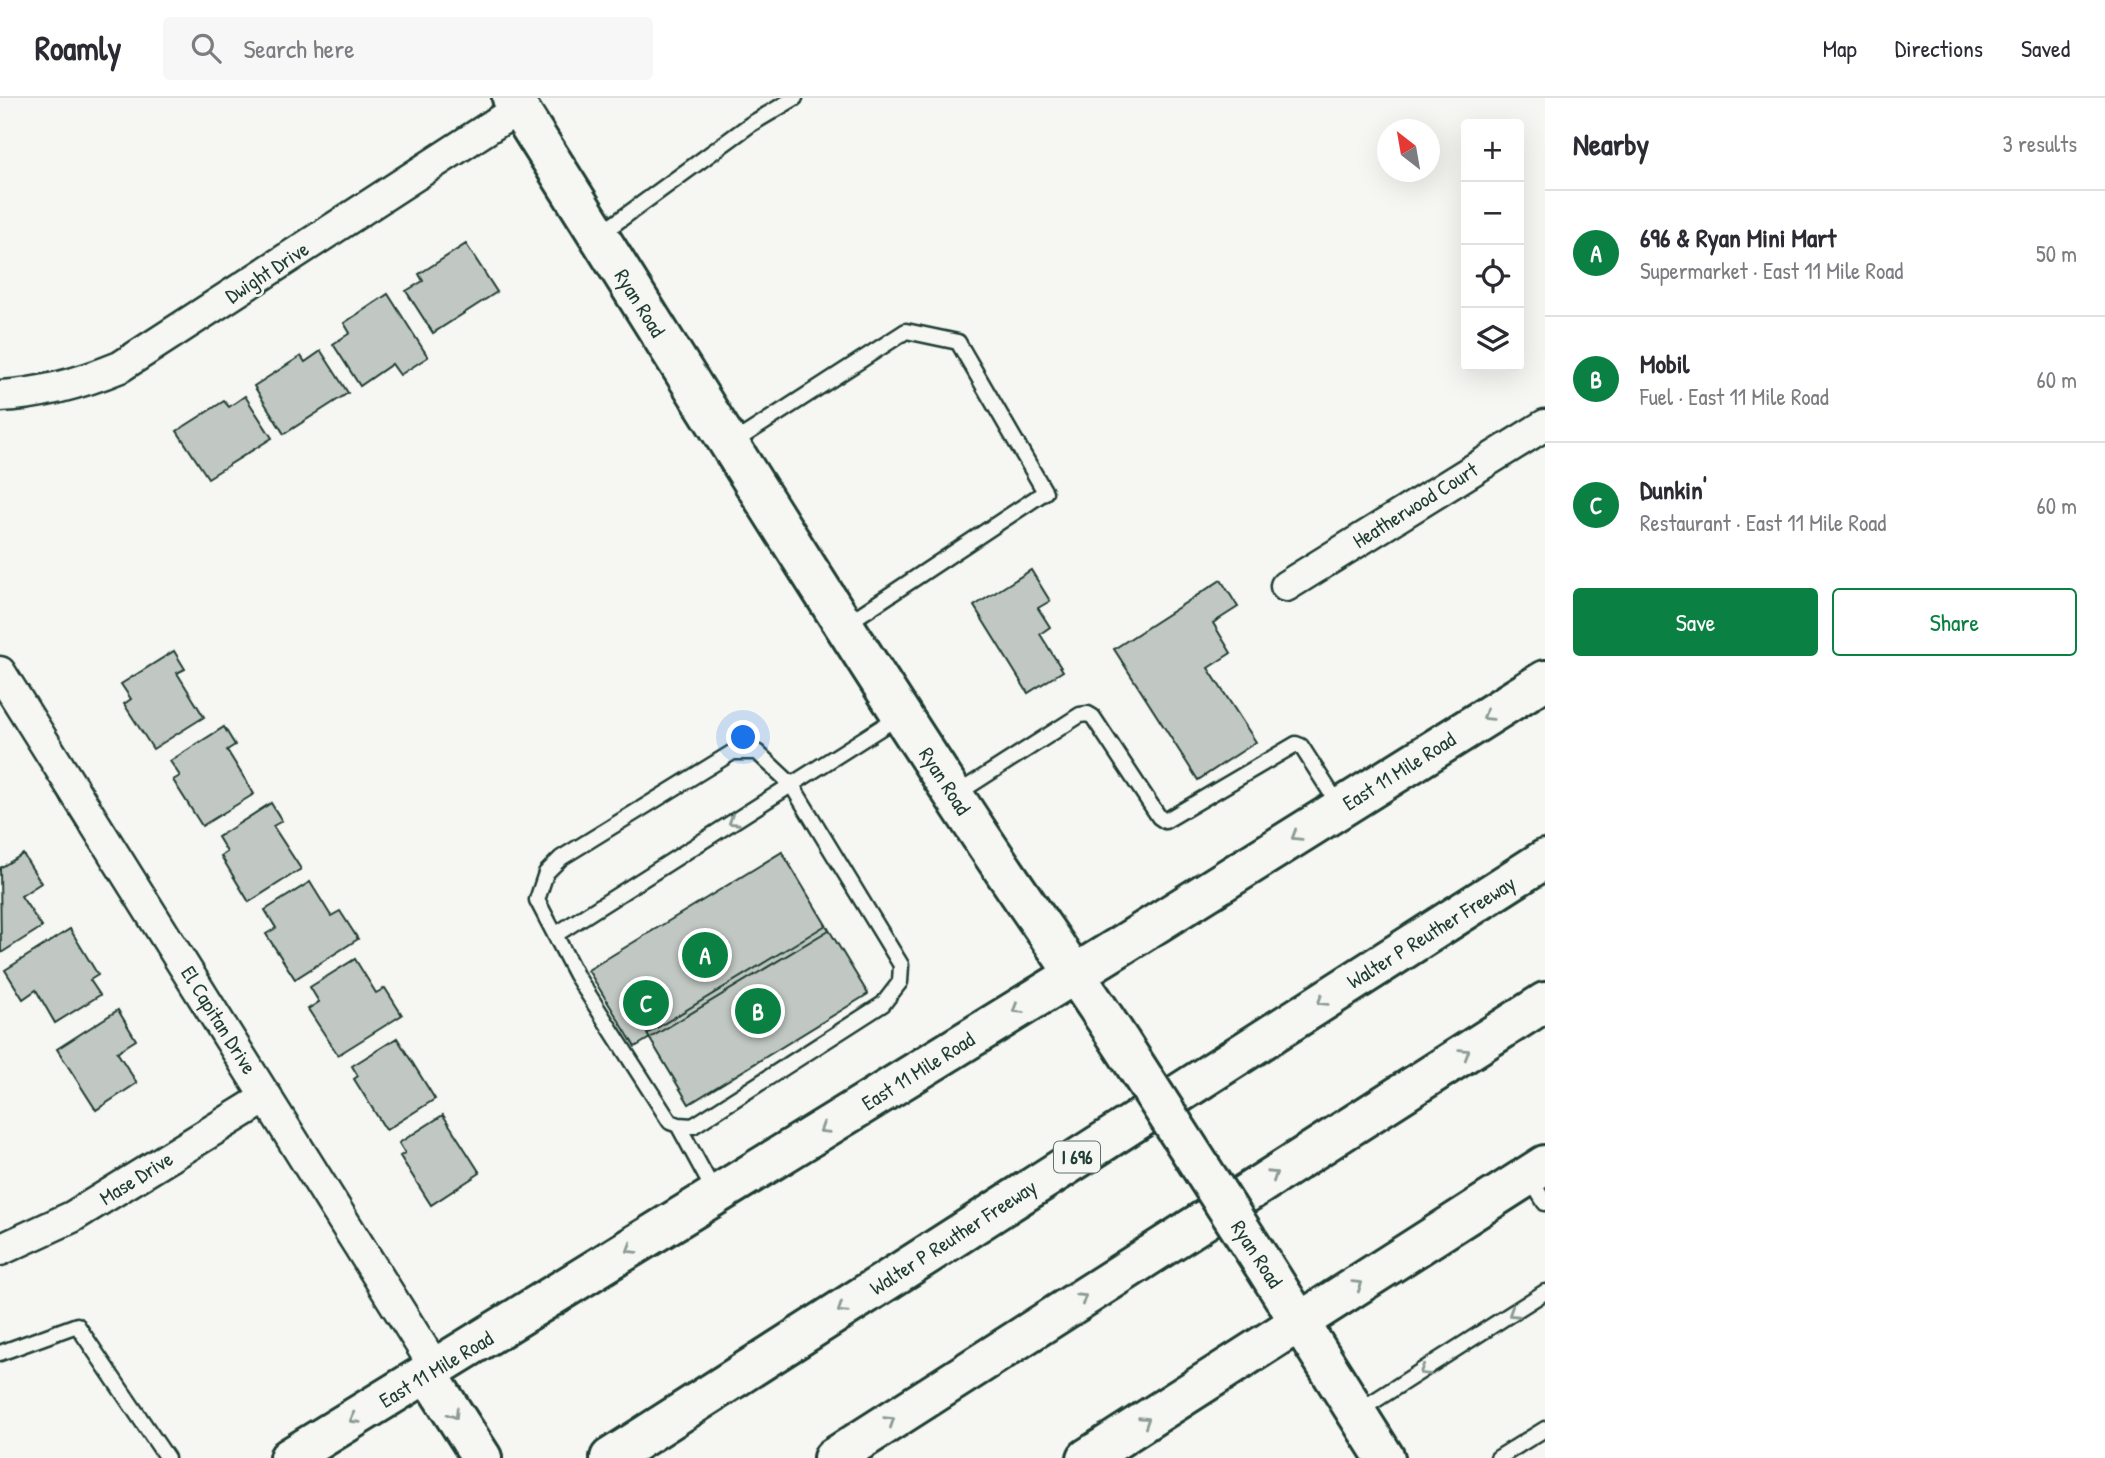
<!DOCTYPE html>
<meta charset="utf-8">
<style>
body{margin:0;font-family:"Patrick Hand",sans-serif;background:#f7f7f7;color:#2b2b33}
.controls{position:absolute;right:21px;top:21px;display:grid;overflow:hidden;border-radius:7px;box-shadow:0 7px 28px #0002}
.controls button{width:63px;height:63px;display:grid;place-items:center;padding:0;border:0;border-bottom:2px solid #e1e1e2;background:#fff;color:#2b2b33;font:35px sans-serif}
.compass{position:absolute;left:1377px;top:21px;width:63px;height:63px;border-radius:50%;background:#fff;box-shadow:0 7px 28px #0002;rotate:329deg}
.you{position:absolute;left:744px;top:640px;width:24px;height:24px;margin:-18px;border:5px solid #fff;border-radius:50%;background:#1a73e8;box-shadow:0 0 0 10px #1a73e833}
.badge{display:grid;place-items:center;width:46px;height:46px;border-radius:50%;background:#0b8043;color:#fff;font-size:23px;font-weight:700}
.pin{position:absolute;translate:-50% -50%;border:4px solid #fff;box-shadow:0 2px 7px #0006}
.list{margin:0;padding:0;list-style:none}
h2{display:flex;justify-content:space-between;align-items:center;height:91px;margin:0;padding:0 28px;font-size:30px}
h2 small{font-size:23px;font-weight:400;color:#7c7c81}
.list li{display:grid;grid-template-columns:46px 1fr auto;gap:21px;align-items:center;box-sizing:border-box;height:126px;padding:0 28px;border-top:2px solid #e1e1e2}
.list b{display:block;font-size:26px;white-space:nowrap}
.list p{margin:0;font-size:23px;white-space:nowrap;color:#7c7c81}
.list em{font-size:23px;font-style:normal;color:#7c7c81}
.actions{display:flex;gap:14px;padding:21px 28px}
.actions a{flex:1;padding:16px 0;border:2px solid #0b8043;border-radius:7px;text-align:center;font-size:24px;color:#0b8043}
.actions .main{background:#0b8043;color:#fff}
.icon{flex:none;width:38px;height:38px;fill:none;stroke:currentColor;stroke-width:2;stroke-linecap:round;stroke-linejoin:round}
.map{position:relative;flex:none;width:1545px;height:1360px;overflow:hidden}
header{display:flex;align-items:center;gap:42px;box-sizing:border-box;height:98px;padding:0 35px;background:#fff;border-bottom:2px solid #e1e1e2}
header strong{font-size:33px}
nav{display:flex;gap:38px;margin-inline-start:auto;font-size:24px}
.search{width:490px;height:63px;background:#f7f7f7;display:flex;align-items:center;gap:18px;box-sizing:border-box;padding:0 24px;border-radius:7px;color:#7c7c81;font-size:26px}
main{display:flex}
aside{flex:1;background:#fff}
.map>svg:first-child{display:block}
.building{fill:#c1c8c3;stroke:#1f3d34;stroke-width:2}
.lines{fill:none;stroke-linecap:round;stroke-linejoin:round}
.service-casing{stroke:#1f3d34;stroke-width:19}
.minor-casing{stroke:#1f3d34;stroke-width:35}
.secondary-casing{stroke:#1f3d34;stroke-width:44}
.motorway-casing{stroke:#1f3d34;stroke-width:44}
.service{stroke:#f6f6f2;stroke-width:14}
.minor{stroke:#f6f6f2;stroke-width:30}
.secondary{stroke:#f6f6f2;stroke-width:38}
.motorway{stroke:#f6f6f2;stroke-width:38}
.secondary-bridge-casing{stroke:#1f3d34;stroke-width:44;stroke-linecap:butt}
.secondary-bridge{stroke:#f6f6f2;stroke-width:38}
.oneway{stroke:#8a9a93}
.labels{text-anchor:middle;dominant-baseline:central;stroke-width:5;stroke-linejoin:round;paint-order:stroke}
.shield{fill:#f6f6f2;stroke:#60746d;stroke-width:2}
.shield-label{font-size:19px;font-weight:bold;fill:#1f3d34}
.street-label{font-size:21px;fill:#1f3d34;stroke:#f6f6f2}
</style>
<header>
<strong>Roamly</strong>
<div class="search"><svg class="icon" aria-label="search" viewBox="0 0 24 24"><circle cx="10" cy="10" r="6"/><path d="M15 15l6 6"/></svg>Search here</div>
<nav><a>Map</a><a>Directions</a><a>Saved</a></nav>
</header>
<main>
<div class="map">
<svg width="1545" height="1360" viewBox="0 0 1545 1360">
<rect width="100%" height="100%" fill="#f6f6f2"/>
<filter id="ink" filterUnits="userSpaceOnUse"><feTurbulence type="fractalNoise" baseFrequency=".0143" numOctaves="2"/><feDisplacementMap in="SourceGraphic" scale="14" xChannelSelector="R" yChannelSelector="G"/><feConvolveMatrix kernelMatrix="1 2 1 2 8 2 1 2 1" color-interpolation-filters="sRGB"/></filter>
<g filter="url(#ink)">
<path class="building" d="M 466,146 L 497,194 L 433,235 L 406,193 L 423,183 L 419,176 Z
M 388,196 L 428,259 L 400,277 L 392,266 L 360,288 L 333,246 L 350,235 L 344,225 Z
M 321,253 L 348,295 L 284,336 L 254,288 L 301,258 L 305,264 Z
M 245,298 L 272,340 L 208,380 L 177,333 L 224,303 L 229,309 Z
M 1031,472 L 1050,503 L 1038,510 L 1050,529 L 1040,536 L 1063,573 L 1028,595 L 974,508 Z
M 1221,482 L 1238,509 L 1213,525 L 1231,555 L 1208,570 L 1256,644 L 1198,682 L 1114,551 Z
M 174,553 L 185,571 L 177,575 L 204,619 L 153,651 L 124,606 L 131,601 L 121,586 Z
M 224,629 L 235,647 L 227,652 L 254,696 L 202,728 L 173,682 L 180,678 L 170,663 Z
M 271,705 L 282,723 L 273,728 L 301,771 L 249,804 L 221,758 L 227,754 L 218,739 Z
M 782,754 L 829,832 L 635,949 L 588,872 Z
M 23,756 L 41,785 L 21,798 L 42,829 L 1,855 L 0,770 Z
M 310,784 L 331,818 L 340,813 L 358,841 L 295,881 L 266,836 L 276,830 L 265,812 Z
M 826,827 L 868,896 L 689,1006 L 647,936 Z
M 70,831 L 98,877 L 90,882 L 100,897 L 55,925 L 36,892 L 23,901 L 5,872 Z
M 355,861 L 376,895 L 385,890 L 402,917 L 338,957 L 308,911 L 319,904 L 310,889 Z
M 118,912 L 136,942 L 117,954 L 137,985 L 96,1012 L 57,951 Z
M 397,940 L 435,1001 L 386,1032 L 354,981 L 358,978 L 352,968 Z
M 443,1017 L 480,1075 L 431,1107 L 400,1058 L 405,1055 L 399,1045 Z"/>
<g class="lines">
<g class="service-casing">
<path id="service" d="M 599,137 L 751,26 L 795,0
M 731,346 L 906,233 L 958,244 L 1045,394 L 846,526
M 733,654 L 757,654 L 791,686 L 901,867 L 900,884 L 883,906 L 693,1028 L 678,1027 L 670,1024 L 576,877 L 537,802 L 546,775 L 561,760 Z
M 955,697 L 1080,617 L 1088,616 L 1093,619 L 1159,719 L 1165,723 L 1296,646 L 1301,648 L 1340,709
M 555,837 L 901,617
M 678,1027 L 716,1097
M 1529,1079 L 1545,1105
M 0,1255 L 77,1227 L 167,1360
M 1357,1314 L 1545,1194
M 1498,1360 L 1545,1331"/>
</g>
<g class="minor-casing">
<path id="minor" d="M 0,298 C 43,296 81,285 120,269 L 519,10
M 1286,488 L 1545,327
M 0,574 L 436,1271
M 0,1152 L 72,1119 L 267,999"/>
</g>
<g class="secondary-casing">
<path id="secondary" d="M 512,0 C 663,239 811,480 966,716 C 1016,793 1071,868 1121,945
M 1263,1166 L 1385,1360
M 428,1276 L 482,1360
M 289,1360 L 1122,847 L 1545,582
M 1087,1360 L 1545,1067"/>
</g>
<g class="motorway-casing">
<path id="motorway" d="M 610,1360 L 1545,761
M 833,1360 L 1545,904"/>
</g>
<use href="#service" class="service"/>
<use href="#minor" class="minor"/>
<use href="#secondary" class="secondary"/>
<use href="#motorway" class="motorway"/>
<g class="secondary-bridge-casing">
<path id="secondary-bridge" d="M 1121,945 L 1263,1166"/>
</g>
<use href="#secondary-bridge" class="secondary-bridge"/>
</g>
<defs><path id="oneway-chevron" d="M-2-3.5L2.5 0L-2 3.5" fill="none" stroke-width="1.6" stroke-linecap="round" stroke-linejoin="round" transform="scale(1.75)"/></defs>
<g class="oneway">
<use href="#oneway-chevron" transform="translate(1487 618) rotate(148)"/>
<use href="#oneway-chevron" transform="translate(733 723) rotate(147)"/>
<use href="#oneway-chevron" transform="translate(1296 738) rotate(148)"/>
<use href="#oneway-chevron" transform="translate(1322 903) rotate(148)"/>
<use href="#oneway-chevron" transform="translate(1017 911) rotate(148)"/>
<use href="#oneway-chevron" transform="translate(1465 955) rotate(-32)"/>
<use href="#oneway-chevron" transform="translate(824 1031) rotate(148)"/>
<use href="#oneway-chevron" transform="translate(1273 1077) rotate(-33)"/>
<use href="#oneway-chevron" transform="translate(631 1151) rotate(148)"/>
<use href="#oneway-chevron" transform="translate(1358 1187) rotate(-32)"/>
<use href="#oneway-chevron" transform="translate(1082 1200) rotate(-33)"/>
<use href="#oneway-chevron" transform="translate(842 1211) rotate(147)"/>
<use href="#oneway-chevron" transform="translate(1513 1215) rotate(147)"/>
<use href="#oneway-chevron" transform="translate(1424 1273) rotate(148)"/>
<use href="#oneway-chevron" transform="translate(454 1316) rotate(57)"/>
<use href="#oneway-chevron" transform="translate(354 1321) rotate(149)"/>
<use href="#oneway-chevron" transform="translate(890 1323) rotate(-33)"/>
<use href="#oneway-chevron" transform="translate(1145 1323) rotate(-33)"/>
</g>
</g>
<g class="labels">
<rect class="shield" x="1054" y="1043.5" width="46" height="31" rx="5"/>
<g class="shield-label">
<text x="1077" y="1059">I 696</text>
</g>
<g class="street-label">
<text transform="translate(267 174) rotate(-33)">Dwight Drive</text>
<text transform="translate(640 205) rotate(58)">Ryan Road</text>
<text transform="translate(1415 407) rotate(-32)">Heatherwood Court</text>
<text transform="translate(1399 673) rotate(-32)">East 11 Mile Road</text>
<text transform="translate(945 683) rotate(57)">Ryan Road</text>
<text transform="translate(1431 834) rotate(-32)">Walter P Reuther Freeway</text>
<text transform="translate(219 922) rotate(58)">El Capitan Drive</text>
<text transform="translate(918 973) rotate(-32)">East 11 Mile Road</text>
<text transform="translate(136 1080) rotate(-32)">Mase Drive</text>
<text transform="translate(953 1139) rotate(-33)">Walter P Reuther Freeway</text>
<text transform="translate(1257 1156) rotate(57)">Ryan Road</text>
<text transform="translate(436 1271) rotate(-31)">East 11 Mile Road</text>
</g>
</g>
</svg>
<div class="controls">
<button>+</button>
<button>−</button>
<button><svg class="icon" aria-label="locate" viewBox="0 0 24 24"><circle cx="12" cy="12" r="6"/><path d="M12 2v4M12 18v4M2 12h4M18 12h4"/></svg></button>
<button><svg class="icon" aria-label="layers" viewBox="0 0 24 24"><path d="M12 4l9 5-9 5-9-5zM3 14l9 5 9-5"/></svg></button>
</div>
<svg class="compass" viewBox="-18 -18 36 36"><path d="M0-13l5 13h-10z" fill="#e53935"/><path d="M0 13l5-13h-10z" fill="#7c7c81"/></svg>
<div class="you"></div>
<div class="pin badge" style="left:705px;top:857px">A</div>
<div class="pin badge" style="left:758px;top:913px">B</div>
<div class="pin badge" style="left:646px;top:905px">C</div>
</div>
<aside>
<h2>Nearby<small>3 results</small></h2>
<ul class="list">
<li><span class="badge">A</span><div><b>696 &amp; Ryan Mini Mart</b><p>Supermarket · East 11 Mile Road</p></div><em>50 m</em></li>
<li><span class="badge">B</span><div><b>Mobil</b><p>Fuel · East 11 Mile Road</p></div><em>60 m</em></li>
<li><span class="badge">C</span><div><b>Dunkin'</b><p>Restaurant · East 11 Mile Road</p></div><em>60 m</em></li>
</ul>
<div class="actions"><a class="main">Save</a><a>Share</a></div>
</aside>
</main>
